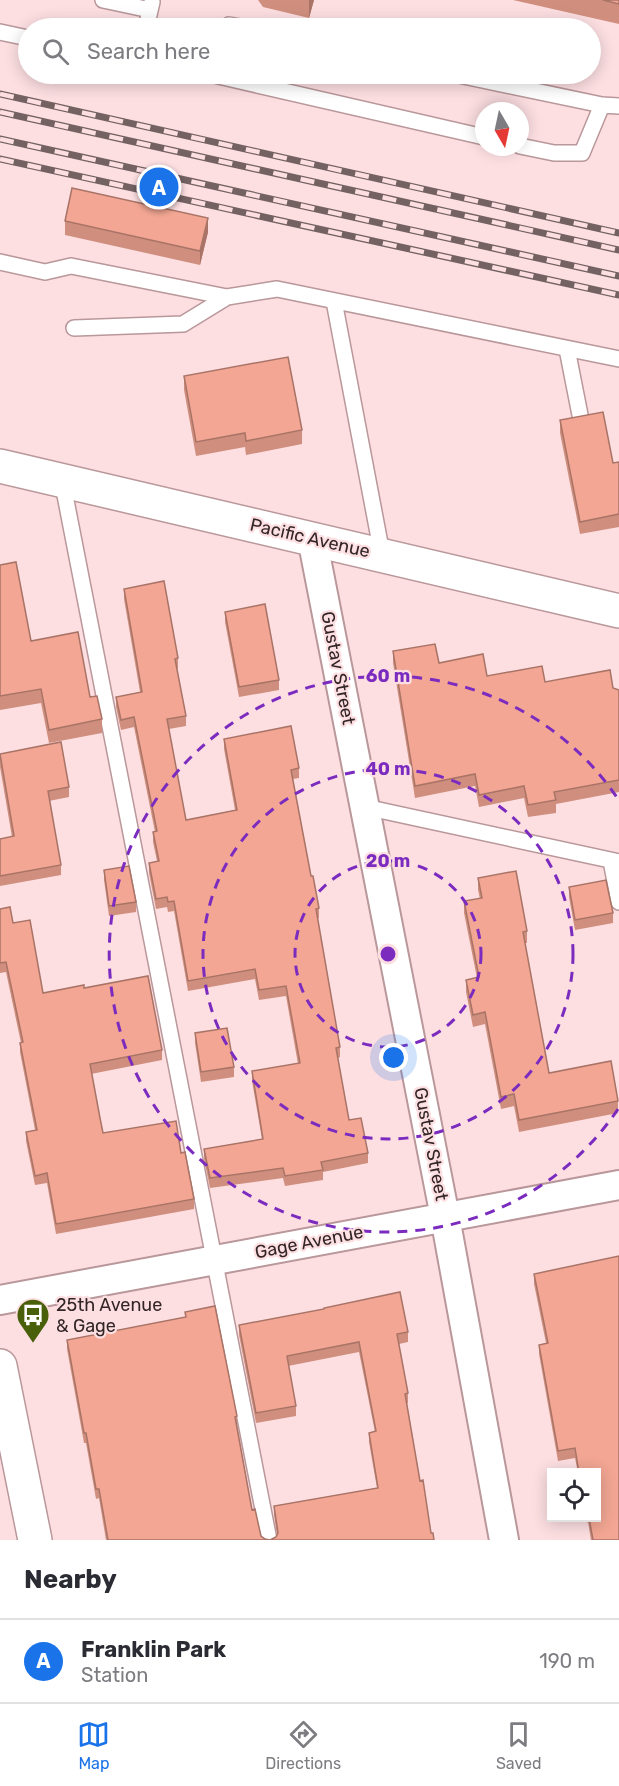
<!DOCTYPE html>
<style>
body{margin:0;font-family:Rubik,sans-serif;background:#f7f7f7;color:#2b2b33}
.controls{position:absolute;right:18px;bottom:18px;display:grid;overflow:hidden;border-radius:0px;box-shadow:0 3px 15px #0003}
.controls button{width:54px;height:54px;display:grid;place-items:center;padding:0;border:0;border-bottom:2px solid #e1e1e2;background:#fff;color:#2b2b33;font:30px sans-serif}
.compass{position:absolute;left:475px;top:102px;width:54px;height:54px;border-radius:50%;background:#fff;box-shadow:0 3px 15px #0003;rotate:171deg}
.you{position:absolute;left:394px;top:1058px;width:21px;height:21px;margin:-15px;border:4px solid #fff;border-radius:50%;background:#1a73e8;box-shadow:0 0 0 9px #1a73e833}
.badge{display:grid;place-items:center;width:39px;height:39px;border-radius:50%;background:#1a73e8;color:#fff;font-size:20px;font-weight:700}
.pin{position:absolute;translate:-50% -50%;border:3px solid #fff;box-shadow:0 2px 6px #0006}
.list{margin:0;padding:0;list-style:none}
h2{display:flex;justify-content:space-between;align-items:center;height:78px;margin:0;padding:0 24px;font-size:26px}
h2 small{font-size:20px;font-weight:400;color:#7c7c81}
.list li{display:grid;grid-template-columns:39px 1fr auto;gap:18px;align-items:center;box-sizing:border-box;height:84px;padding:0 24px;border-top:2px solid #e1e1e2}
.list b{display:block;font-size:22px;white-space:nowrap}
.list p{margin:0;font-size:20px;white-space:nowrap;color:#7c7c81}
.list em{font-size:20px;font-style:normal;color:#7c7c81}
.icon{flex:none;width:33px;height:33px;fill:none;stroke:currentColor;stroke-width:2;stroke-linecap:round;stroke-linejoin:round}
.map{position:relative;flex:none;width:619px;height:1540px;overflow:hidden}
.search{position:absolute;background:#fff;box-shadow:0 3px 15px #0003;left:18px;right:18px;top:18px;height:66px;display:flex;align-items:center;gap:15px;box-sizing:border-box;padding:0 21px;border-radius:33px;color:#7c7c81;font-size:22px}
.sheet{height:162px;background:#fff}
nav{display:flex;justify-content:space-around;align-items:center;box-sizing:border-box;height:84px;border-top:2px solid #e1e1e2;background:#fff;font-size:16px;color:#7c7c81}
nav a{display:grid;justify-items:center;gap:3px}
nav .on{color:#1a73e8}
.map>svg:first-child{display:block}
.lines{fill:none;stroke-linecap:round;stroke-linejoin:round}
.lane-casing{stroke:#b9979a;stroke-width:18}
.street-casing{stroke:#b9979a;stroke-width:32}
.secondary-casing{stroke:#b9979a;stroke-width:36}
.lane{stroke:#fff;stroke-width:15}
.street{stroke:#fff;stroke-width:28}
.secondary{stroke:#fff;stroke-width:33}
.rail-casing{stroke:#746263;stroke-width:7}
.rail{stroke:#fddfe2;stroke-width:4.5;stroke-dasharray:14;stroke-linecap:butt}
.wall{fill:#d08f7e}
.shaded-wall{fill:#a97467}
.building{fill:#f2a693;stroke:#a97467;stroke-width:1.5}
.ring{fill:none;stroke:#7b2cbf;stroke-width:3;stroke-dasharray:10 8}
.labels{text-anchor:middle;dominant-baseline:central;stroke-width:4.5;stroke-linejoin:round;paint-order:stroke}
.street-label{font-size:18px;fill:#322526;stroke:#fddfe2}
.poi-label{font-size:18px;fill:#322526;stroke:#fddfe2;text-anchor:start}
.centre{fill:#7b2cbf;stroke:#fddfe2;stroke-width:3}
.ring-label{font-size:18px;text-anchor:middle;font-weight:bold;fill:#7b2cbf;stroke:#fddfe2;stroke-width:4.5;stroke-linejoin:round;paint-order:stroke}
</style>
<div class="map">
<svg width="619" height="1540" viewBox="0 0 619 1540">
<rect width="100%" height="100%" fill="#fddfe2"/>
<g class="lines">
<g class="lane-casing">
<path id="lane" d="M 103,0 L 150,10
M 146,28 L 152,2
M 228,28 L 229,25 L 246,28
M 0,32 L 28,38
M 215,74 L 214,75 L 484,137
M 454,74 L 602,105
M 520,146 L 554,153 L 582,153 L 602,105 L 619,106
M 0,262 L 45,272 L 71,266 L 227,297 L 277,289 L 619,359
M 334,301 L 382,554
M 74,328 L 183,324 L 227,297
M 567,349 L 581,420
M 62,480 L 269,1540
M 365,807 L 619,862
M 611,861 L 619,902"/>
</g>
<g class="street-casing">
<path id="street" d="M 312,538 L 445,1217 L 504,1540
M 0,1300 L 619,1185"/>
</g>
<g class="secondary-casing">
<path id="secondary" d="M 0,466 L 619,611
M 0,1366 L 35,1540"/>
</g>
<use href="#lane" class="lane"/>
<use href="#street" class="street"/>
<use href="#secondary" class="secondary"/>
<g class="rail-casing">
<path id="rail" d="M 0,94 L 619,233
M 0,112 L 619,250
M 0,139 L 619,276
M 0,159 L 619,295"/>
</g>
<use href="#rail" class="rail"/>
</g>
<path class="wall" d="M 258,0 L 314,0 L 309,18 L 263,7 Z
M 513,0 L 619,0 L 619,24 Z
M 65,221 L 208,232 L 200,265 L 65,235 Z
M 184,376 L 302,430 L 302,444 L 246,455 L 245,447 L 196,456 L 184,390 Z
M 560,420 L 613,463 L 619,462 L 619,527 L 580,534 L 560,433 Z
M 0,565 L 31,641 L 90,697 L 102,719 L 102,733 L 49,743 L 41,703 L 0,710 Z
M 124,589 L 178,658 L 178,668 L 177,669 L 186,716 L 186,726 L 169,729 L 186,820 L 235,810 L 224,749 L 224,739 L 299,768 L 299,778 L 293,779 L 311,876 L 319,908 L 319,918 L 317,918 L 340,1047 L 340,1057 L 338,1058 L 349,1120 L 368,1153 L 368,1163 L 323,1172 L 323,1180 L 285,1186 L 283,1178 L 210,1188 L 204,1159 L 204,1149 L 262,1139 L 252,1081 L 252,1071 L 298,1064 L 286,996 L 259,1000 L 255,979 L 188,991 L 174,911 L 168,912 L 167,907 L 156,909 L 149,873 L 149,863 L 157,861 L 153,842 L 153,832 L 155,832 L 134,727 L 121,730 L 116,707 L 116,697 L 140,692 L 124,599 Z
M 225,612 L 279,680 L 279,690 L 239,697 L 225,622 Z
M 393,651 L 487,676 L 619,690 L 619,792 L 556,804 L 556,813 L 528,817 L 524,798 L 479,807 L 475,786 L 415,798 L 393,663 Z
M 0,754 L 69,787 L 69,797 L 49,801 L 61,865 L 61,875 L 0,886 L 0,839 L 12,837 L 0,767 Z
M 104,870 L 136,902 L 136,912 L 109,916 L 104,880 Z
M 478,878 L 527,931 L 527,943 L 525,943 L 549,1073 L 618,1101 L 618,1113 L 519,1132 L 514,1106 L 501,1109 L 485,1024 L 473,1027 L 466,992 L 466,980 L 477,978 L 464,913 L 464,901 L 480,899 L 478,890 Z
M 569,887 L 613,913 L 613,923 L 575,930 L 569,897 Z
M 0,909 L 13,923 L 43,993 L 84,988 L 162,1050 L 162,1060 L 91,1074 L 100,1118 L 103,1133 L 181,1153 L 194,1199 L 194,1209 L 56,1234 L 47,1183 L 35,1185 L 26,1141 L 26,1132 L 35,1130 L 20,1052 L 20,1043 L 21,1043 L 6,972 L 0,973 Z
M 195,1033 L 234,1067 L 234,1077 L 201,1082 L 195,1043 Z
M 534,1274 L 619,1540 L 591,1540 L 588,1522 L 587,1523 L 586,1518 L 597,1518 L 597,1473 L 578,1473 L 575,1458 L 558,1461 L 539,1354 L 539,1345 L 546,1343 L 534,1284 Z
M 185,1312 L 237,1416 L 237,1424 L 252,1510 L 261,1536 L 265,1539 L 270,1540 L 106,1540 L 99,1498 L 96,1499 L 86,1443 L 84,1443 L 67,1349 L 67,1340 L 185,1317 Z
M 239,1325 L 408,1332 L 408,1342 L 399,1344 L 408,1393 L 408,1403 L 407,1403 L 420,1481 L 431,1533 L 276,1537 L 277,1535 L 274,1515 L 274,1506 L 377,1488 L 369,1442 L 369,1433 L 375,1432 L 359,1352 L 288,1366 L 296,1406 L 296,1416 L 256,1423 L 239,1335 Z"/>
<path class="shaded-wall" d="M 309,0 L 314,0 L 309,18 Z
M 208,218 L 208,232 L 200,265 L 200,251 Z"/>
<path class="building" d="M 603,0 L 619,0 L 619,4 Z
M 72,188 L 208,218 L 200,251 L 65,221 Z
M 288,357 L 302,430 L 246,441 L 245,433 L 196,442 L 184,376 Z
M 603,412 L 613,463 L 619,462 L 619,514 L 580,522 L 560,420 Z
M 16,562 L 31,641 L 78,632 L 90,697 L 97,696 L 102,719 L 49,730 L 41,689 L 0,696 L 0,565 Z
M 164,581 L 178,658 L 175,659 L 186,716 L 167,719 L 186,820 L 237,810 L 224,739 L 291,726 L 299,768 L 291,770 L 311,876 L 313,876 L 319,908 L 316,909 L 340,1047 L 336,1048 L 349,1120 L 361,1118 L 368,1153 L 321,1162 L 323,1170 L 285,1176 L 283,1168 L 210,1178 L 204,1149 L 263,1139 L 252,1071 L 300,1063 L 286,986 L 259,990 L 255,969 L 188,981 L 174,901 L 168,902 L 167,897 L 156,899 L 149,863 L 159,861 L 153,832 L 157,831 L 134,717 L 121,720 L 116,697 L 142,692 L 124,589 Z
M 265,604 L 279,680 L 239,687 L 225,612 Z
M 435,644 L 439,663 L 483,654 L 487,676 L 542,666 L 545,682 L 610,670 L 613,688 L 619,690 L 619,780 L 554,792 L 556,800 L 528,805 L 524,786 L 479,795 L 475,774 L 415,786 L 393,651 Z
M 61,742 L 69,787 L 48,791 L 61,865 L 0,876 L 0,839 L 14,836 L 0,754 Z
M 129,866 L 136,902 L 109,906 L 104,870 Z
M 516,871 L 527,931 L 523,932 L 549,1073 L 611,1061 L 618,1101 L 519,1120 L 514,1094 L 501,1097 L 485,1012 L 473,1015 L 466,980 L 479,977 L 464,901 L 482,898 L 478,878 Z
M 606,880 L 613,913 L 575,920 L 569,887 Z
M 10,907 L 13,923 L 30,920 L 43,993 L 84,985 L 84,988 L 148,976 L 162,1050 L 90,1064 L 100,1118 L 103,1133 L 176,1121 L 181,1153 L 185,1152 L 194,1199 L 56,1224 L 47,1173 L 35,1176 L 26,1132 L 37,1130 L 20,1043 L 23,1042 L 6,962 L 0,963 L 0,909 Z
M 227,1028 L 234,1067 L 201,1072 L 195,1033 Z
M 619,1256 L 619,1540 L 593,1540 L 589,1518 L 597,1518 L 597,1473 L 579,1473 L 575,1448 L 558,1451 L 539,1345 L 548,1343 L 534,1274 Z
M 400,1292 L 408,1332 L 397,1334 L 408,1393 L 405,1394 L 420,1481 L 423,1480 L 431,1533 L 433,1533 L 434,1540 L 270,1540 L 276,1537 L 278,1533 L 274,1506 L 378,1488 L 369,1433 L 376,1431 L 359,1342 L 287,1356 L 296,1406 L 256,1413 L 239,1325 L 324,1309 L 324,1308 Z
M 215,1306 L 237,1416 L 235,1417 L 252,1510 L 255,1509 L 261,1536 L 265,1539 L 270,1540 L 108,1540 L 99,1489 L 96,1489 L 86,1433 L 84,1433 L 67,1340 L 186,1317 L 185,1312 Z"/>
<g class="ring">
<circle cx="388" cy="954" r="93"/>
<circle cx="388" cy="954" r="185"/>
<path d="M618 1109A278 278 0 1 1 618 799"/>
</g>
<defs>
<g id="bus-pin" transform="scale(1.725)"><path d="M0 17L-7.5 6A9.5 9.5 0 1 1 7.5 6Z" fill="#495f0a" stroke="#fddfe2"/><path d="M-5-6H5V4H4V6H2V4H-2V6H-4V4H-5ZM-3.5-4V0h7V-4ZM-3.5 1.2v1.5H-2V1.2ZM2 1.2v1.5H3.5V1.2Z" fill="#fff"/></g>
</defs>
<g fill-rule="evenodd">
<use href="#bus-pin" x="33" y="1315"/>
</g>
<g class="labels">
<g class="street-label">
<text transform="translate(310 538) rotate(13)">Pacific Avenue</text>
<text transform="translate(338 668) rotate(79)">Gustav Street</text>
<text transform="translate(431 1144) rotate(79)">Gustav Street</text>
<text transform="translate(309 1242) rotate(-11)">Gage Avenue</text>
</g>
<g class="poi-label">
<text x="56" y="1305">25th Avenue<tspan x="56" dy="21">&amp; Gage</tspan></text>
</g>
</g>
<circle cx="388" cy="954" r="9" class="centre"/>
<g class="ring-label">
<text x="388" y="682">60 m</text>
<text x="388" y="775">40 m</text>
<text x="388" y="867">20 m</text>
</g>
</svg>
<div class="controls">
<button><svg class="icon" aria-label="locate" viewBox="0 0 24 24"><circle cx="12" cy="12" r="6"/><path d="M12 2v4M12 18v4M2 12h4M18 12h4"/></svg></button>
</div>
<svg class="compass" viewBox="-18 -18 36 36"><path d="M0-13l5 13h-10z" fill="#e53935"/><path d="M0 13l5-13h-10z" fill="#7c7c81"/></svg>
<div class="you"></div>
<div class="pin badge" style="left:159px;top:187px">A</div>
<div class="search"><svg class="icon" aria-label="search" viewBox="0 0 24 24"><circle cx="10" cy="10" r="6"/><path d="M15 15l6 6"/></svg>Search here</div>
</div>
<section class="sheet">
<h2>Nearby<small></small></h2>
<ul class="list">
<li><span class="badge">A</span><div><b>Franklin Park</b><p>Station</p></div><em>190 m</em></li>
</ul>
</section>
<nav>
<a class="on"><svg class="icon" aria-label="map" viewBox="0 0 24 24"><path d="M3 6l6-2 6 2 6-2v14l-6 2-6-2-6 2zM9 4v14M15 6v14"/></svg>Map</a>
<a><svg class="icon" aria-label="directions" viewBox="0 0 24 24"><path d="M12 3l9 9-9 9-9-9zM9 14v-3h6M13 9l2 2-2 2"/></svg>Directions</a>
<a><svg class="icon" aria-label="saved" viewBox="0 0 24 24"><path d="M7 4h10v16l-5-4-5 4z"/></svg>Saved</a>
</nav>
